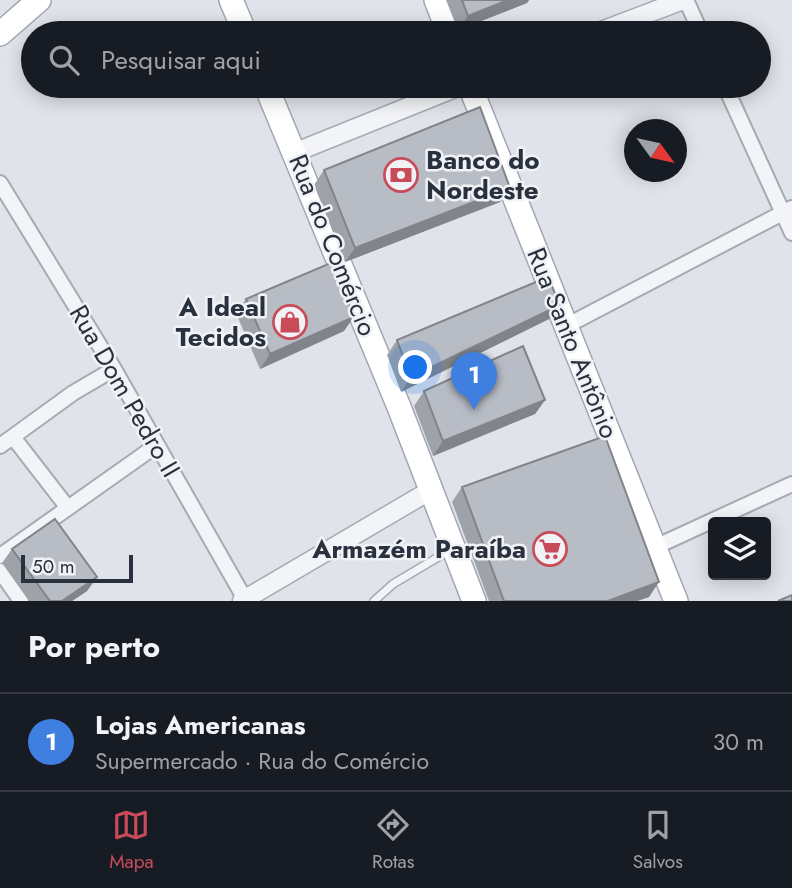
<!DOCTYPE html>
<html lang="pt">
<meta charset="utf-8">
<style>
body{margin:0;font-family:Jost,sans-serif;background:#20242c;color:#f1f3f6}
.controls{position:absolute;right:21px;bottom:21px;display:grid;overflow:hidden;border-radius:7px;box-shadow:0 4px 18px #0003}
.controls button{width:63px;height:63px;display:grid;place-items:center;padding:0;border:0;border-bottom:2px solid #363941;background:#171b24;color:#f1f3f6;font:35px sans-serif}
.compass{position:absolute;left:624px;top:119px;width:63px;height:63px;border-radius:50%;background:#171b24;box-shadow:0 4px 18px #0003;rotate:123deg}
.scale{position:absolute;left:21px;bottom:18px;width:112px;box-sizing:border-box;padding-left:7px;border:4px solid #29313f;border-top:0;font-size:19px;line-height:24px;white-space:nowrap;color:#29313f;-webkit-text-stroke:5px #f0f2f6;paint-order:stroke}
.you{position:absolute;left:416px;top:368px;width:24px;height:24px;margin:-18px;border:5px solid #fff;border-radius:50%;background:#1a73e8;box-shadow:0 0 0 10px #1a73e833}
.badge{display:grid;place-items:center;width:46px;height:46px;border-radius:50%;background:#c94a59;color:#fff;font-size:23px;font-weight:700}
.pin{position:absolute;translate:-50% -58px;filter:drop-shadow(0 2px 4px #0008)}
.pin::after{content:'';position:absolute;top:37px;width:24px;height:21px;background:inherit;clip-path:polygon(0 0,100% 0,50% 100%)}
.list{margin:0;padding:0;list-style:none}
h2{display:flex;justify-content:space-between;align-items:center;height:91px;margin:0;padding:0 28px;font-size:30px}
h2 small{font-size:23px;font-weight:400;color:#9ea1a6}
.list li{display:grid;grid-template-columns:46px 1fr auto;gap:21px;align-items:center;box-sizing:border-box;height:98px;padding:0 28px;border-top:2px solid #363941}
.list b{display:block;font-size:26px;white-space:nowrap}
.list p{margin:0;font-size:23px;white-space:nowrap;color:#9ea1a6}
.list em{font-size:23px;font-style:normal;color:#9ea1a6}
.icon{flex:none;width:38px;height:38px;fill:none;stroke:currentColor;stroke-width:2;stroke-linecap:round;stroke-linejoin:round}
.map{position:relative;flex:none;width:792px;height:601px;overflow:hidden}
.search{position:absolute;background:#171b24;box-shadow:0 4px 18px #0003;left:21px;right:21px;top:21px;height:77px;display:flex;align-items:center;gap:18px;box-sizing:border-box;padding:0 24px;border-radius:38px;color:#9ea1a6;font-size:26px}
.sheet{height:189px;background:#171b24}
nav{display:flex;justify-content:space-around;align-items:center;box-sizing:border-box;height:98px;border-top:2px solid #363941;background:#171b24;font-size:19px;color:#9ea1a6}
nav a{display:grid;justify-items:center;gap:4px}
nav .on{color:#c94a59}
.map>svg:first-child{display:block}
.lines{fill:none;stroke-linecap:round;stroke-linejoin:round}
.service-casing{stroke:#a5aab3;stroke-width:10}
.minor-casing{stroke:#a5aab3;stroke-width:18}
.tertiary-casing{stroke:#a5aab3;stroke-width:21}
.primary-casing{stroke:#a0a7b4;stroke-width:26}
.service{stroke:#f3f4f7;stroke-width:7}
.minor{stroke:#f3f4f7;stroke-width:14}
.tertiary{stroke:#f3f4f7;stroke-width:18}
.primary{stroke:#fff;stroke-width:23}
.wall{fill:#9ea2a9}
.shaded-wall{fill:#81848a}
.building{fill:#b8bcc5;stroke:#81848a;stroke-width:2}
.labels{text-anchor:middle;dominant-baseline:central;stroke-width:5;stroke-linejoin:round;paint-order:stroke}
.poi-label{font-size:26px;font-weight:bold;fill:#29313f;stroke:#f0f2f6;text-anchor:end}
.street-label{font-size:26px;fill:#29313f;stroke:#f0f2f6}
</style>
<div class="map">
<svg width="792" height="601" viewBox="0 0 792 601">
<rect width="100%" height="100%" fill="#e0e3e9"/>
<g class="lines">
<g class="service-casing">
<path id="service" d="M 374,601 L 393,584 L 450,550"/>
</g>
<g class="minor-casing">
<path id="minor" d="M 686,0 L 701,33
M 725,86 L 792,233
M 0,183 L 114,369 L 246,601
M 566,326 L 792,208
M 13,437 L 68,508
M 0,446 L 73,393 L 114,369
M 655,547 L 792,484
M 0,556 L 157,445
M 0,571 L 21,601"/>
</g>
<g class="tertiary-casing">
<path id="tertiary" d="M 596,33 L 683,0
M 296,152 L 460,86
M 242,601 L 431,490"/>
</g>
<g class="primary-casing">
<path id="primary" d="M 231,0 L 245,33
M 436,0 L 449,33
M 0,34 L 39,0
M 266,86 L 399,407 L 474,601
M 470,86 L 676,601"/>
</g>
<use href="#service" class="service"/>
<use href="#minor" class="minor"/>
<use href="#tertiary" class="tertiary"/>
<use href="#primary" class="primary"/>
</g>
<path class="wall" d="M 446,0 L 529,0 L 527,3 L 458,30 Z
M 324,170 L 500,202 L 345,262 L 314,185 Z
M 246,299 L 344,331 L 260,369 L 236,313 Z
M 560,305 L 549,319 L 401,392 L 387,355 L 397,340 Z
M 424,391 L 545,400 L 535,414 L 433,456 L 414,406 Z
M 462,487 L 649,597 L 637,601 L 489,601 L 452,502 Z
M 12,549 L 97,577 L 87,591 L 72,601 L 29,601 L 2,563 Z"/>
<path class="shaded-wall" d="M 508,0 L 529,0 L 527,3 L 458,30 L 468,16 Z
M 510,188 L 500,202 L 345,262 L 355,248 Z
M 560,305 L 549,319 L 401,392 L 411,377 Z
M 354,317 L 344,331 L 260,369 L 270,354 Z
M 545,400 L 535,414 L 433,456 L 443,441 Z
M 97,577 L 87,591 L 72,601 L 62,601 Z
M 659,582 L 649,597 L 637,601 L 608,601 Z"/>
<path class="building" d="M 462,0 L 508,0 L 468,16 Z
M 480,107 L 510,188 L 355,248 L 324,170 Z
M 333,262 L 354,317 L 270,354 L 246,299 Z
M 548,277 L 560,305 L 411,377 L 397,340 Z
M 523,346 L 545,400 L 443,441 L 424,391 Z
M 605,436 L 659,582 L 608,601 L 504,601 L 462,487 Z
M 55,519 L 97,577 L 62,601 L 50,601 L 12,549 Z
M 792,595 L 792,601 L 778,601 Z"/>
<defs>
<g id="bank-ring" transform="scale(1.75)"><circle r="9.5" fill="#f0f2f6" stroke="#c94a59" stroke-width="1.5"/><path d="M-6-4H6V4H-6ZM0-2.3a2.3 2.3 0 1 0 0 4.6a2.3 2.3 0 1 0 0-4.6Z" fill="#c94a59"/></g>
<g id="shop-ring" transform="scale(1.75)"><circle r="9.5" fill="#f0f2f6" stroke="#c94a59" stroke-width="1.5"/><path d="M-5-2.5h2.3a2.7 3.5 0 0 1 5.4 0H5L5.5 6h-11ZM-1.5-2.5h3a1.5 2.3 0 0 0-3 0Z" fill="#c94a59"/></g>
<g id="supermarket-ring" transform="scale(1.75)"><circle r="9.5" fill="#f0f2f6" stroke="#c94a59" stroke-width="1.5"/><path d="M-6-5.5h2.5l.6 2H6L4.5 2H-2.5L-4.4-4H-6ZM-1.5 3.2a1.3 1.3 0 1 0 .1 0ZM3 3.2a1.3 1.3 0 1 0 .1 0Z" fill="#c94a59"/></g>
</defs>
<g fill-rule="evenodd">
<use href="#bank-ring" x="401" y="175"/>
<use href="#shop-ring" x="290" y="322"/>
<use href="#supermarket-ring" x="550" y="549"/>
</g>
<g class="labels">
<g class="poi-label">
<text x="426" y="160" text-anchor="start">Banco do<tspan x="426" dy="30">Nordeste</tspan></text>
<text x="266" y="307">A Ideal<tspan x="266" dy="30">Tecidos</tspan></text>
<text x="526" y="549">Armazém Paraíba</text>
</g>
<g class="street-label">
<text transform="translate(333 245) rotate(68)">Rua do Comércio</text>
<text transform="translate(573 343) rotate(68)">Rua Santo Antônio</text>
<text transform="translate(125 391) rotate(60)">Rua Dom Pedro II</text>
</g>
</g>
</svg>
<div class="controls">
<button><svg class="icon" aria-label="layers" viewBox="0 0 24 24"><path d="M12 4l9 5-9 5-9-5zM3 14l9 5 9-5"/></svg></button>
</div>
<svg class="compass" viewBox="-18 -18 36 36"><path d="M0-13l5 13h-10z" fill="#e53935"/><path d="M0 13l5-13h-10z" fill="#9ea1a6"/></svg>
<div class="scale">50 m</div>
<div class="you"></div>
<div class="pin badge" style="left:474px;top:410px;background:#3f7fe0">1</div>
<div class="search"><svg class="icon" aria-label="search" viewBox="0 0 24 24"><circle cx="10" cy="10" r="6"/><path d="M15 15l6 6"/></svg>Pesquisar aqui</div>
</div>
<section class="sheet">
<h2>Por perto<small></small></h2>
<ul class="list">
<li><span class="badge" style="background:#3f7fe0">1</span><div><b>Lojas Americanas</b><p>Supermercado · Rua do Comércio</p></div><em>30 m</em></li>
</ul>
</section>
<nav>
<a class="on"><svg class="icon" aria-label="map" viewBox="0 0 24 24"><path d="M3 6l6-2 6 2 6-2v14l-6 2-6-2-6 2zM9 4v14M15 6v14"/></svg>Mapa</a>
<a><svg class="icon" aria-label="directions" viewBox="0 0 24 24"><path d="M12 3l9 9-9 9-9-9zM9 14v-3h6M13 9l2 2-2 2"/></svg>Rotas</a>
<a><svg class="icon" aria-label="saved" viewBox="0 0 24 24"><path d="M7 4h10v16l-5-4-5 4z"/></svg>Salvos</a>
</nav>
